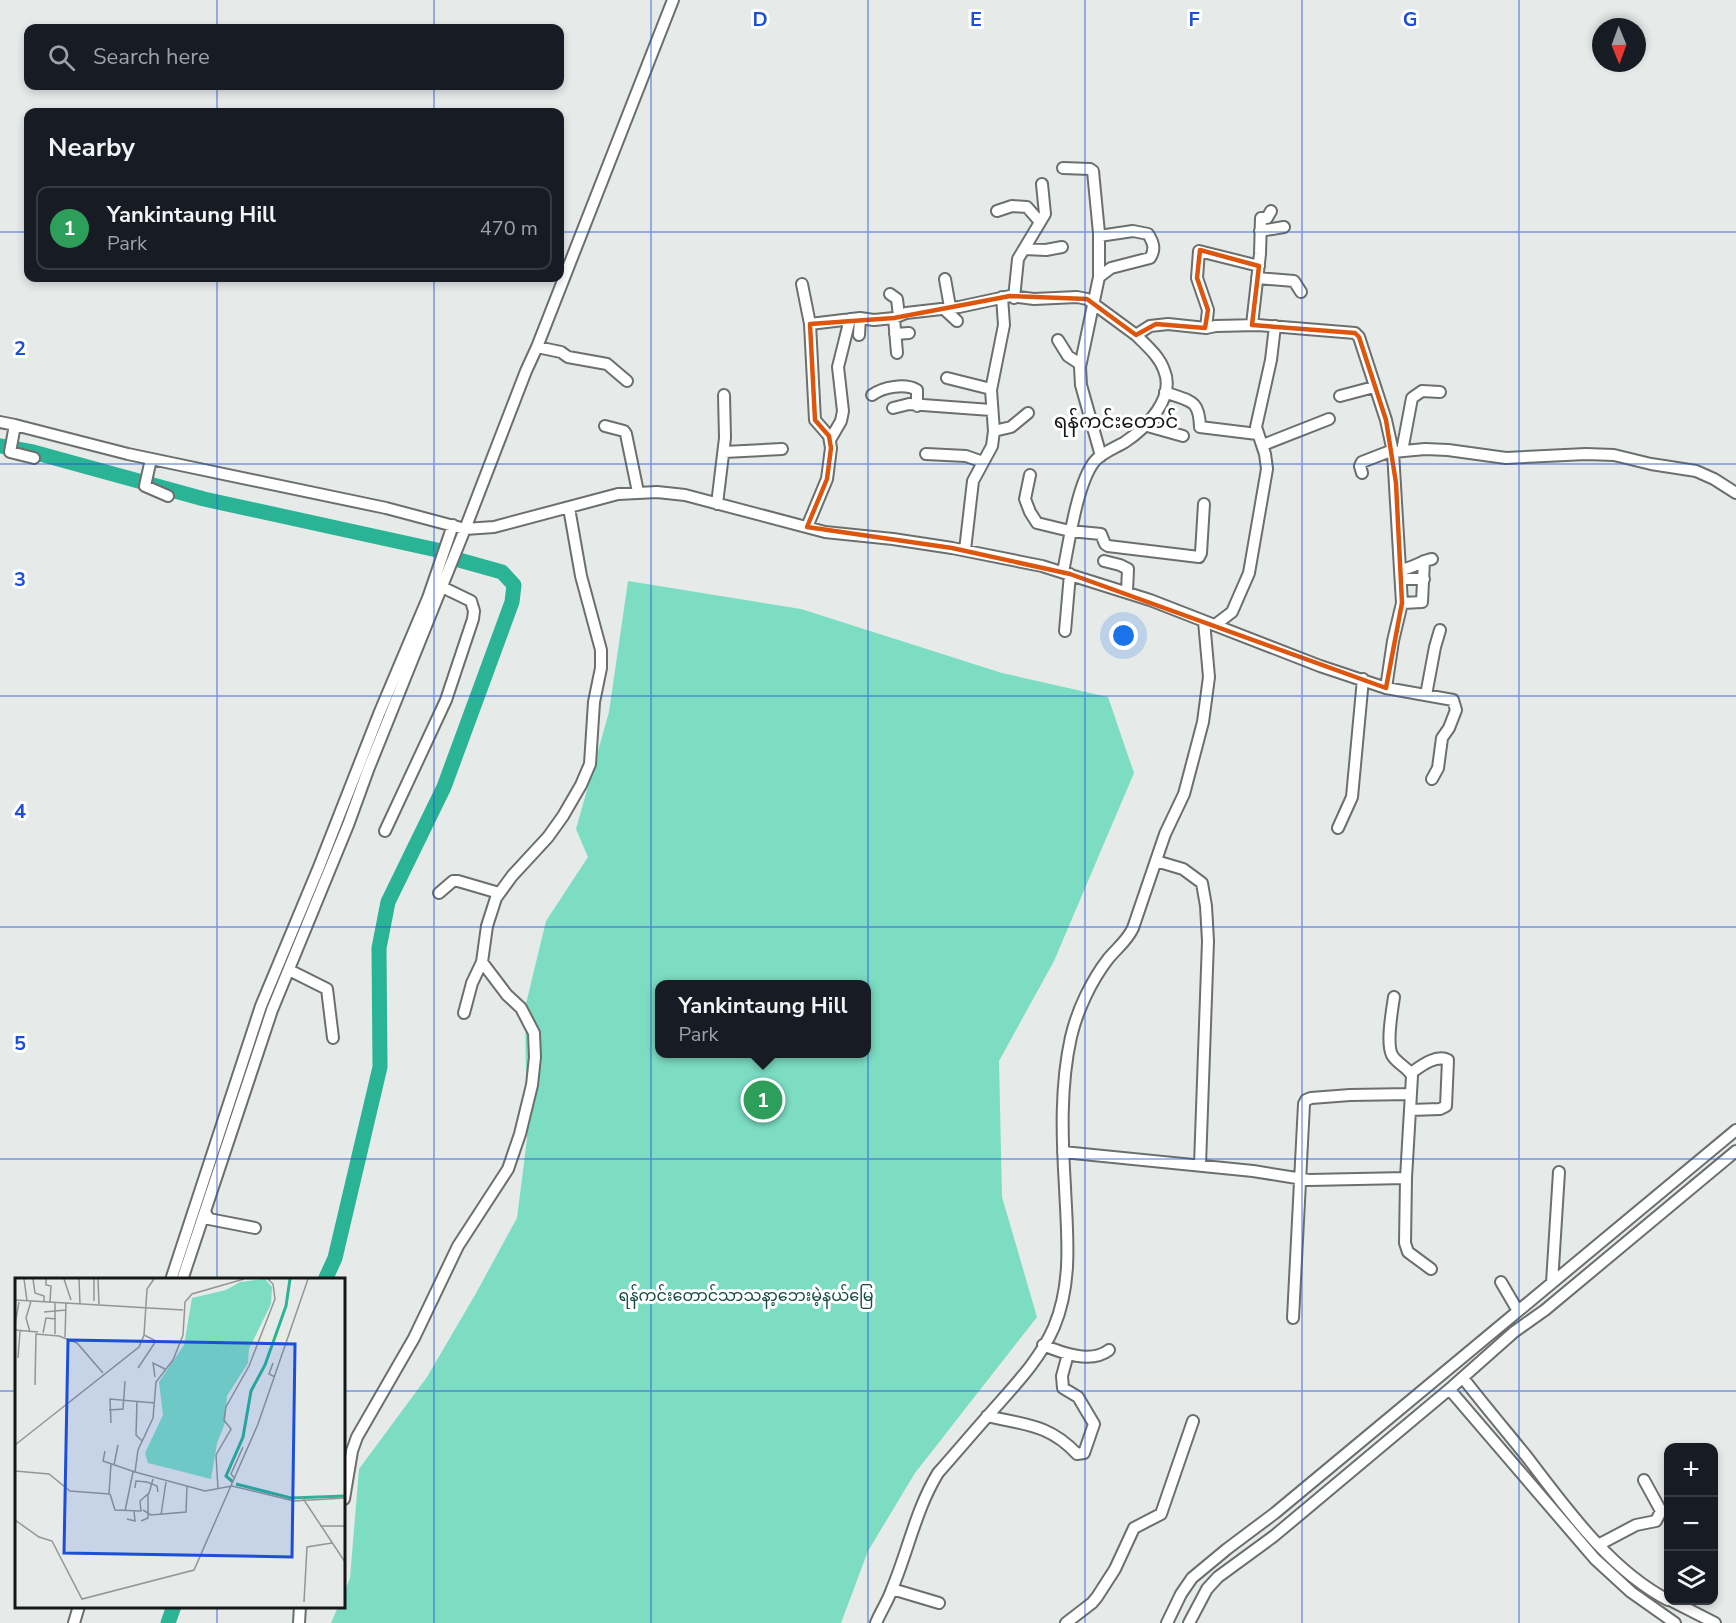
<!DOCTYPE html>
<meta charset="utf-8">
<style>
body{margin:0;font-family:"Nunito Sans","Noto Sans Myanmar",sans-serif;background:#20242c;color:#f1f3f6}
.controls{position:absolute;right:18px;bottom:18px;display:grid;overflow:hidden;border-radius:12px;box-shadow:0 3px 9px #0003}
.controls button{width:54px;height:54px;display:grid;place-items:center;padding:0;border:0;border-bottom:2px solid #363941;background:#171b24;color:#f1f3f6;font:30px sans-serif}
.compass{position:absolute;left:1592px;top:18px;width:54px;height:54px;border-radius:50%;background:#171b24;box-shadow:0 3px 9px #0003;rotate:179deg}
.you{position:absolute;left:1124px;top:636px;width:21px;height:21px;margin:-15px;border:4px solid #fff;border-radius:50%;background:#1a73e8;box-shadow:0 0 0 9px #1a73e833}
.badge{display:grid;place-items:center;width:39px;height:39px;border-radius:50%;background:#0f766e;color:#fff;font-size:20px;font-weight:700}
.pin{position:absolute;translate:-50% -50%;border:3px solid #fff;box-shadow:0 2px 6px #0006}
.popup{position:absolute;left:655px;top:980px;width:216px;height:78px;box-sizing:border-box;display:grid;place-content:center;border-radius:12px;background:#171b24;filter:drop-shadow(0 2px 4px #0005);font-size:20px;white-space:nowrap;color:#9ea1a6}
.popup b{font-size:22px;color:#f1f3f6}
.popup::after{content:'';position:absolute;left:50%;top:100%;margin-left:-12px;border:12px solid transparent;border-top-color:#171b24}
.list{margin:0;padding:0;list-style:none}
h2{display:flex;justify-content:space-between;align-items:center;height:78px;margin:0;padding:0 24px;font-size:26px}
h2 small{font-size:20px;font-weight:400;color:#9ea1a6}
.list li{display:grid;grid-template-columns:39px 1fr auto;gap:18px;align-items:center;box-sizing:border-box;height:84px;margin:0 12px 12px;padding:0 12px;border:2px solid #363941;border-radius:12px}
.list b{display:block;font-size:22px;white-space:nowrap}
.list p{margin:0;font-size:20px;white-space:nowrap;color:#9ea1a6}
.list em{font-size:20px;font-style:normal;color:#9ea1a6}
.icon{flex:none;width:33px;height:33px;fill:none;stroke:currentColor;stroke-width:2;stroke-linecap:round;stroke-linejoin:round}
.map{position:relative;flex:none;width:1736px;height:1623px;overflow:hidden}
.search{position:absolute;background:#171b24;box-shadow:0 3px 9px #0003;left:24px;top:24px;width:540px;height:66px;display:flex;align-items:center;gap:15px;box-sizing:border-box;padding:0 21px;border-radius:12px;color:#9ea1a6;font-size:22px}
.panel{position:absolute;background:#171b24;box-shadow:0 3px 9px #0003;left:24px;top:108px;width:540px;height:174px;border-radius:12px}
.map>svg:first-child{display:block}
.green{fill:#7cddc3;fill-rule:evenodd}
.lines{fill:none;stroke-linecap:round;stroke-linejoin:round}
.river{stroke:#2bb396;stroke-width:15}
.minor-casing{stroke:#6b6f6e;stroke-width:14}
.minor{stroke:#fff;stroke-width:10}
.marked{fill:none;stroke:#de560d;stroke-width:4.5;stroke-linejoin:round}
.grid{fill:none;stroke:#1d4ed8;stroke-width:1.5;stroke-opacity:0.55}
.labels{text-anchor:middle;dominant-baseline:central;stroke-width:6;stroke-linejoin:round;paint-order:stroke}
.park-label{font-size:16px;fill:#174d40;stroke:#fff}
.quarter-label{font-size:20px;fill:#161717;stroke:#fff}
.inset-river{fill:none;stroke:#2bb396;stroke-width:3}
.inset-road{fill:none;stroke:#939695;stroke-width:1.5}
.view{fill:#1d4ed8;fill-opacity:0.15;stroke:#1d4ed8;stroke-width:3}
.inset-edge{fill:none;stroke:#161717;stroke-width:3}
.grid-label{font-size:20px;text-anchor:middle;font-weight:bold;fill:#1d4ed8;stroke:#fff;stroke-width:6;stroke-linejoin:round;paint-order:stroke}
</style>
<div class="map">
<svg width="1736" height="1623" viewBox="0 0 1736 1623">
<rect width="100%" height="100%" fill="#e6eae9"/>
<path class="green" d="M 628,581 L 801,609 L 1002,673 L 1108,697 L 1134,773 L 1054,961 L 999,1061 L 1002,1197 L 1037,1317 L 915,1473 L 868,1551 L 841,1623 L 331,1623 L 338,1607 L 344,1606 L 344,1593 L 350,1578 L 359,1469 L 427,1377 L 475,1295 L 517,1218 L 527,1139 L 525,1008 L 546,921 L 588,857 L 576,829 L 609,712 ZM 660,984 L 867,984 L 867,1054 L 660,1054 Z"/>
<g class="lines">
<path class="river" d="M 0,446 L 33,452 L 204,499 L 437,550
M 325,1280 L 335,1258 L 380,1067 L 379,948 L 388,902 L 444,787 L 512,602 L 514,585 L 502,572 L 459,560
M 168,1623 L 174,1606"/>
<g class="minor-casing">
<path id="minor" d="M 1063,168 L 1090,169 L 1093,171 L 1099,233 L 1099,277
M 997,211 L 1012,206 L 1027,207 L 1040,222
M 1260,231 L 1284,227
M 1099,236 L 1133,231 L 1148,234 C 1153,242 1156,249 1150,258 L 1111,268 L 1099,277 L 1080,367 L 1081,385 L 1101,456
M 1024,249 L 1046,250 L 1062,247
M 1257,278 L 1294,281 L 1301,292
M 945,279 L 950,307
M 802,284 L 810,324
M 890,294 L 897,299 L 899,316
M 1014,298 L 1018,259 L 1045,214 L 1042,184
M 944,309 L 957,321
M 894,318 L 897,353
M 1252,325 L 1260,254 L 1261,218 L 1267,218 L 1271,211
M 1206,328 L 1208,310 L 1197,278 L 1199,251 L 1259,266
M 895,334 L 909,333
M 859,335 L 860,318
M 1058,340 L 1068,356 L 1080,364
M 537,347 L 561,352 L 568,357 L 607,364 L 627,381
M 947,378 L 991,389
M 1165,392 C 1190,402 1199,398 1200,427 L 1257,434
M 872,395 C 883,387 905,383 917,390 L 917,406
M 1340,396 L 1374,387
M 893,408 L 909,404 L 991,410
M 0,422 L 15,425 L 128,454 L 386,508 L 465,529 L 494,527 L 618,494 L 657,492 L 685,495 L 825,532 L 893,539 L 952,548 L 1042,566 L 1150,600 L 1204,621 L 1209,677 L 1203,722 L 1184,794 L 1165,834 L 1133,928 C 1127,941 1117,948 1108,959 C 1091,981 1077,1011 1071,1037 C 1060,1086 1062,1138 1065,1187 C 1067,1234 1073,1282 1054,1327 C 1039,1362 1010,1390 986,1418 C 970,1436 954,1455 938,1473 C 916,1509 908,1551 892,1589 C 888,1601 881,1611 876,1623
M 15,425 L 10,452 L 34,458
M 1144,425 L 1183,436
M 605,426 L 624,431 L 626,434 L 638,492
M 994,431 L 1011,427 L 1028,413
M 830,440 L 841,421 L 843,411 L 838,367 L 850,319
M 1263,445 L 1329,419
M 1402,451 L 1412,398 L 1422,391 L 1440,392
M 724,452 L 782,449
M 926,454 L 966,456 L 983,462
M 151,459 L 145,486 L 168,496
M 1362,473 L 1360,466 L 1362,462 L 1393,450
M 1030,475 L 1025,499 L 1030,512 L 1037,523 L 1070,531 L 1101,534 L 1105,544 L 1108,546 L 1199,557 L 1201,553 L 1204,504
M 717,504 L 725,438 L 724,395
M 807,527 L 827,479 L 831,448 L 829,436 L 815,420 L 810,324 L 860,318 L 874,320 L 894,318 L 906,313 L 959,307 L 1010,296 L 1034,299 L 1077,297 L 1087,299 L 1136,335
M 965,550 L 973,481 L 992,446 L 994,431 L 991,390 L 1004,325 L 1002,297
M 1104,561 L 1120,565 L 1128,569 L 1127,592
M 1400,570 C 1414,568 1421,561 1432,559
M 1063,572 C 1069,543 1077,484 1094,462 C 1101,453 1115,448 1125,442 C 1146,428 1176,398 1164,370 C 1159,356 1147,346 1136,335 L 1150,326 L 1168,324 L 1206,328 L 1216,326 L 1258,325 L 1355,333 L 1359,337 L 1386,420 L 1393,452
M 1401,579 L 1424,579
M 1402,603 L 1422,602 L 1424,561
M 1204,621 L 1320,666 L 1386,688 L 1453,700 L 1456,710 L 1449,728 L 1442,738 L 1438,768 L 1432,779
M 1215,625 L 1232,612 L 1249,573 L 1267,469 L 1265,454 L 1256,427 L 1271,360 L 1275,326
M 1065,631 L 1070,574
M 1386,688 L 1393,641 L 1402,603 L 1393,452 L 1425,449 L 1448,450 L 1506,458 L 1586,454 L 1614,455 L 1651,464 L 1696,471 L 1714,479 L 1736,493
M 1426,695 L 1435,647 L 1440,630
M 1338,828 L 1352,797 L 1363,679
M 385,831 L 446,700 L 473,619 L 474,611 L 471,601 L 442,587
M 1156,861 L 1183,869 L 1202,883 L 1206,906 L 1208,941 L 1200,1165
M 439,893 L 453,881 L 458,881 L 499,893
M 289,970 L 327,989 L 333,1038
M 464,1013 L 472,983 L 482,962
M 1410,1110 L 1440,1109 L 1446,1106 L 1448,1060 C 1436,1054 1421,1066 1411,1073
M 1063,1152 L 1253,1171 L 1309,1180 L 1406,1178 L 1412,1076 C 1408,1067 1397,1064 1392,1055 C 1386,1043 1392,1011 1394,997
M 1406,1178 L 1405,1243 L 1408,1252 L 1431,1269
M 205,1212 L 209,1219 L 255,1228
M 171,1280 L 261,1006 L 319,867 L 379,714 L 428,598 L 453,525
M 182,1280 L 272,1010 L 348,825 L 368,770 L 465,529 L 526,371 L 537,347 L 673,0
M 1501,1282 L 1518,1311
M 1552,1283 L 1559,1172
M 1293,1318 L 1304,1104 L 1306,1100 L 1311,1098 L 1350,1095 L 1411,1094
M 1043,1345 C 1062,1353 1091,1364 1109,1350
M 1463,1378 C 1484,1405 1506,1431 1527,1457 C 1566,1508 1610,1570 1668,1600
M 1450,1390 L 1595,1559 L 1631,1592 L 1675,1623
M 987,1416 C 1025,1425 1049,1424 1077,1454 L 1084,1453 L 1094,1424 L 1078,1397 L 1063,1388 L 1062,1376 L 1068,1354
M 344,1499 L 352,1451 L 357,1437 L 414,1338 L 458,1246 L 508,1169 L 520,1134 L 532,1085 L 535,1057 L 534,1033 L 521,1008 L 507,995 L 482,962 L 487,926 L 496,898 L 512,876 L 548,837 L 563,816 L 581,785 L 590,764 L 594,702 L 601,668 L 601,650 L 581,576 L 569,508
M 1600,1544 L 1636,1525 L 1656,1521 L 1661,1511 L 1644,1480
M 892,1589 L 939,1603
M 1670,1600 L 1715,1623
M 74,1623 L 79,1606
M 299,1623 L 300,1606
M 1066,1623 L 1092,1603 L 1097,1597 L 1115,1569 L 1134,1528 L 1161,1514 L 1193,1421
M 1167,1623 L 1181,1594 L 1192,1578 L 1227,1549 L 1275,1513 L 1736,1130
M 1189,1623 L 1207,1589 L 1218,1577 L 1274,1536 L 1452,1387 L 1514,1332 L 1545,1310 L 1736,1151"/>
</g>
<use href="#minor" class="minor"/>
</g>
<path class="marked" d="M 1200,250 L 1259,266 L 1252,325 L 1355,333 L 1359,337 L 1386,420 L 1396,483 L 1402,603 L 1386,688 L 1070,574 L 952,548 L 807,527 L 827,479 L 831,448 L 829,436 L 815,420 L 810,324 L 894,318 L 1010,296 L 1087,299 L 1136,335 L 1156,324 L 1205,328 L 1208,310 L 1197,278 Z"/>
<path class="grid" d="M 217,0 L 217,28M 434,0 L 434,28M 651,0 L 651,1623M 868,0 L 868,1623M 1085,0 L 1085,1623M 1302,0 L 1302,1623M 1519,0 L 1519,1623M 217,86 L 217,112M 434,86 L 434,112M 0,232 L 28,232M 560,232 L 1736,232M 217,278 L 217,1280M 434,278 L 434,1623M 0,464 L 1736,464M 0,696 L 1736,696M 0,927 L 1736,927M 0,1159 L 1736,1159M 0,1391 L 16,1391M 344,1391 L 1736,1391M 217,1606 L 217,1623"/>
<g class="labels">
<g class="park-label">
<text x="746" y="1296">ရန်ကင်းတောင်သာသနာ့ဘေးမဲ့နယ်မြေ</text>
</g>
<g class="quarter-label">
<text x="1116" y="421">ရန်ကင်းတောင်</text>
</g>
</g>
<g transform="translate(15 1278)">
<rect width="330" height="330" fill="#e6eae9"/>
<path d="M 250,1 L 257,9 L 256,26 L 234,71 L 233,85 L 212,118 L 210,145 L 202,165 L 196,201 L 133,185 L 130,175 L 148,137 L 144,104 L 169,67 L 177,20 L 211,12 L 225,4 Z" fill="#7cddc3"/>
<path class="inset-river" d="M 218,204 L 211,198 L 228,159 L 236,113 L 250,87 L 271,28 L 275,1M 221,206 L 276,220 L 330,218"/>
<path class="inset-road" d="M 9,1 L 12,23M 18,1 L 20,15 L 29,18 L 29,23M 31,1 L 31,7 L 36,8 L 35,24M 49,1 L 56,22M 64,1 L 65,26M 83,1 L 84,26M 229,1 L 177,16 L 170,24 L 168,57 L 158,82 L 141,104 L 138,140 L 123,172 L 120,194 L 190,213 L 217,208 L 279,223 L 330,220M 0,22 L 168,32M 79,23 L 79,1M 29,34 L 51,32M 0,46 L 4,24M 0,52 L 23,54M 15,54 L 11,40 L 16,23M 28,55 L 31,40 L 41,41M 40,56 L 40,25M 50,59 L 51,25M 3,80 L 5,53M 258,85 L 254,96 L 260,99M 123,90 L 141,63 L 129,57M 140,99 L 138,85 L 150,91M 20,107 L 21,56 L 44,58 L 62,65 L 88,95M 122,123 L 121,157 L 127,163M 94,132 L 108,131 L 110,103M 96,145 L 95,121 L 140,125M 0,167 L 124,69 L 129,57 L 132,11 L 139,1M 90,173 L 88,183 L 120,194M 99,187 L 103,167M 0,193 L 34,196 L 55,213 L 94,216 L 96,185M 220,201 L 216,196 L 228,169M 120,210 L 121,203 L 132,204 L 142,208 L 143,214M 203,211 L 201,177 L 216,151 L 209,142 L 211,129 L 234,88 L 260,21 L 258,6 L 253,1M 95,216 L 100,232 L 126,233 L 125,223 L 134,215 L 138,201M 287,219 L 330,284M 128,232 L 136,237 L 171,234 L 172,208M 110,233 L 118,194M 146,237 L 151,204M 112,241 L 120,243 L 119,233M 0,242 L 24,259 L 37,263 L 67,321 L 179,292 L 243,146 L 293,1M 126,243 L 133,240 L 133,216M 305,248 L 330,248M 289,324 L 292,269 L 317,265"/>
<path class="view" d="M 53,62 L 280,66 L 277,279 L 49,275 Z"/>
<rect width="330" height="330" class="inset-edge"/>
</g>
<g class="grid-label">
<text x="760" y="26">D</text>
<text x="976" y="26">E</text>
<text x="1194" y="26">F</text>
<text x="1410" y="26">G</text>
<text x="20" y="355">2</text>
<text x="20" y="586">3</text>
<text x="20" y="818">4</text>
<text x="20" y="1050">5</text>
</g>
</svg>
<div class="controls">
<button>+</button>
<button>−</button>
<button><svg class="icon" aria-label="layers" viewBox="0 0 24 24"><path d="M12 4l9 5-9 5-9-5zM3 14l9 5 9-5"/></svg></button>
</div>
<svg class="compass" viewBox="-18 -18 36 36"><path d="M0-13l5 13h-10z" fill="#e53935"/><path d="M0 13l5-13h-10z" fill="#9ea1a6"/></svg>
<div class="you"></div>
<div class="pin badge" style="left:763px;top:1100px;background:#2e9e5b">1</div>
<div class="popup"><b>Yankintaung Hill</b>Park</div>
<div class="search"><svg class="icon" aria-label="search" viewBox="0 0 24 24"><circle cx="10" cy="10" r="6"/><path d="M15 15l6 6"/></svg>Search here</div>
<section class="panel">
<h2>Nearby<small></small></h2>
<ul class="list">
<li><span class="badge" style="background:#2e9e5b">1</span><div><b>Yankintaung Hill</b><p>Park</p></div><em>470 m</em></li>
</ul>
</section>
</div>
